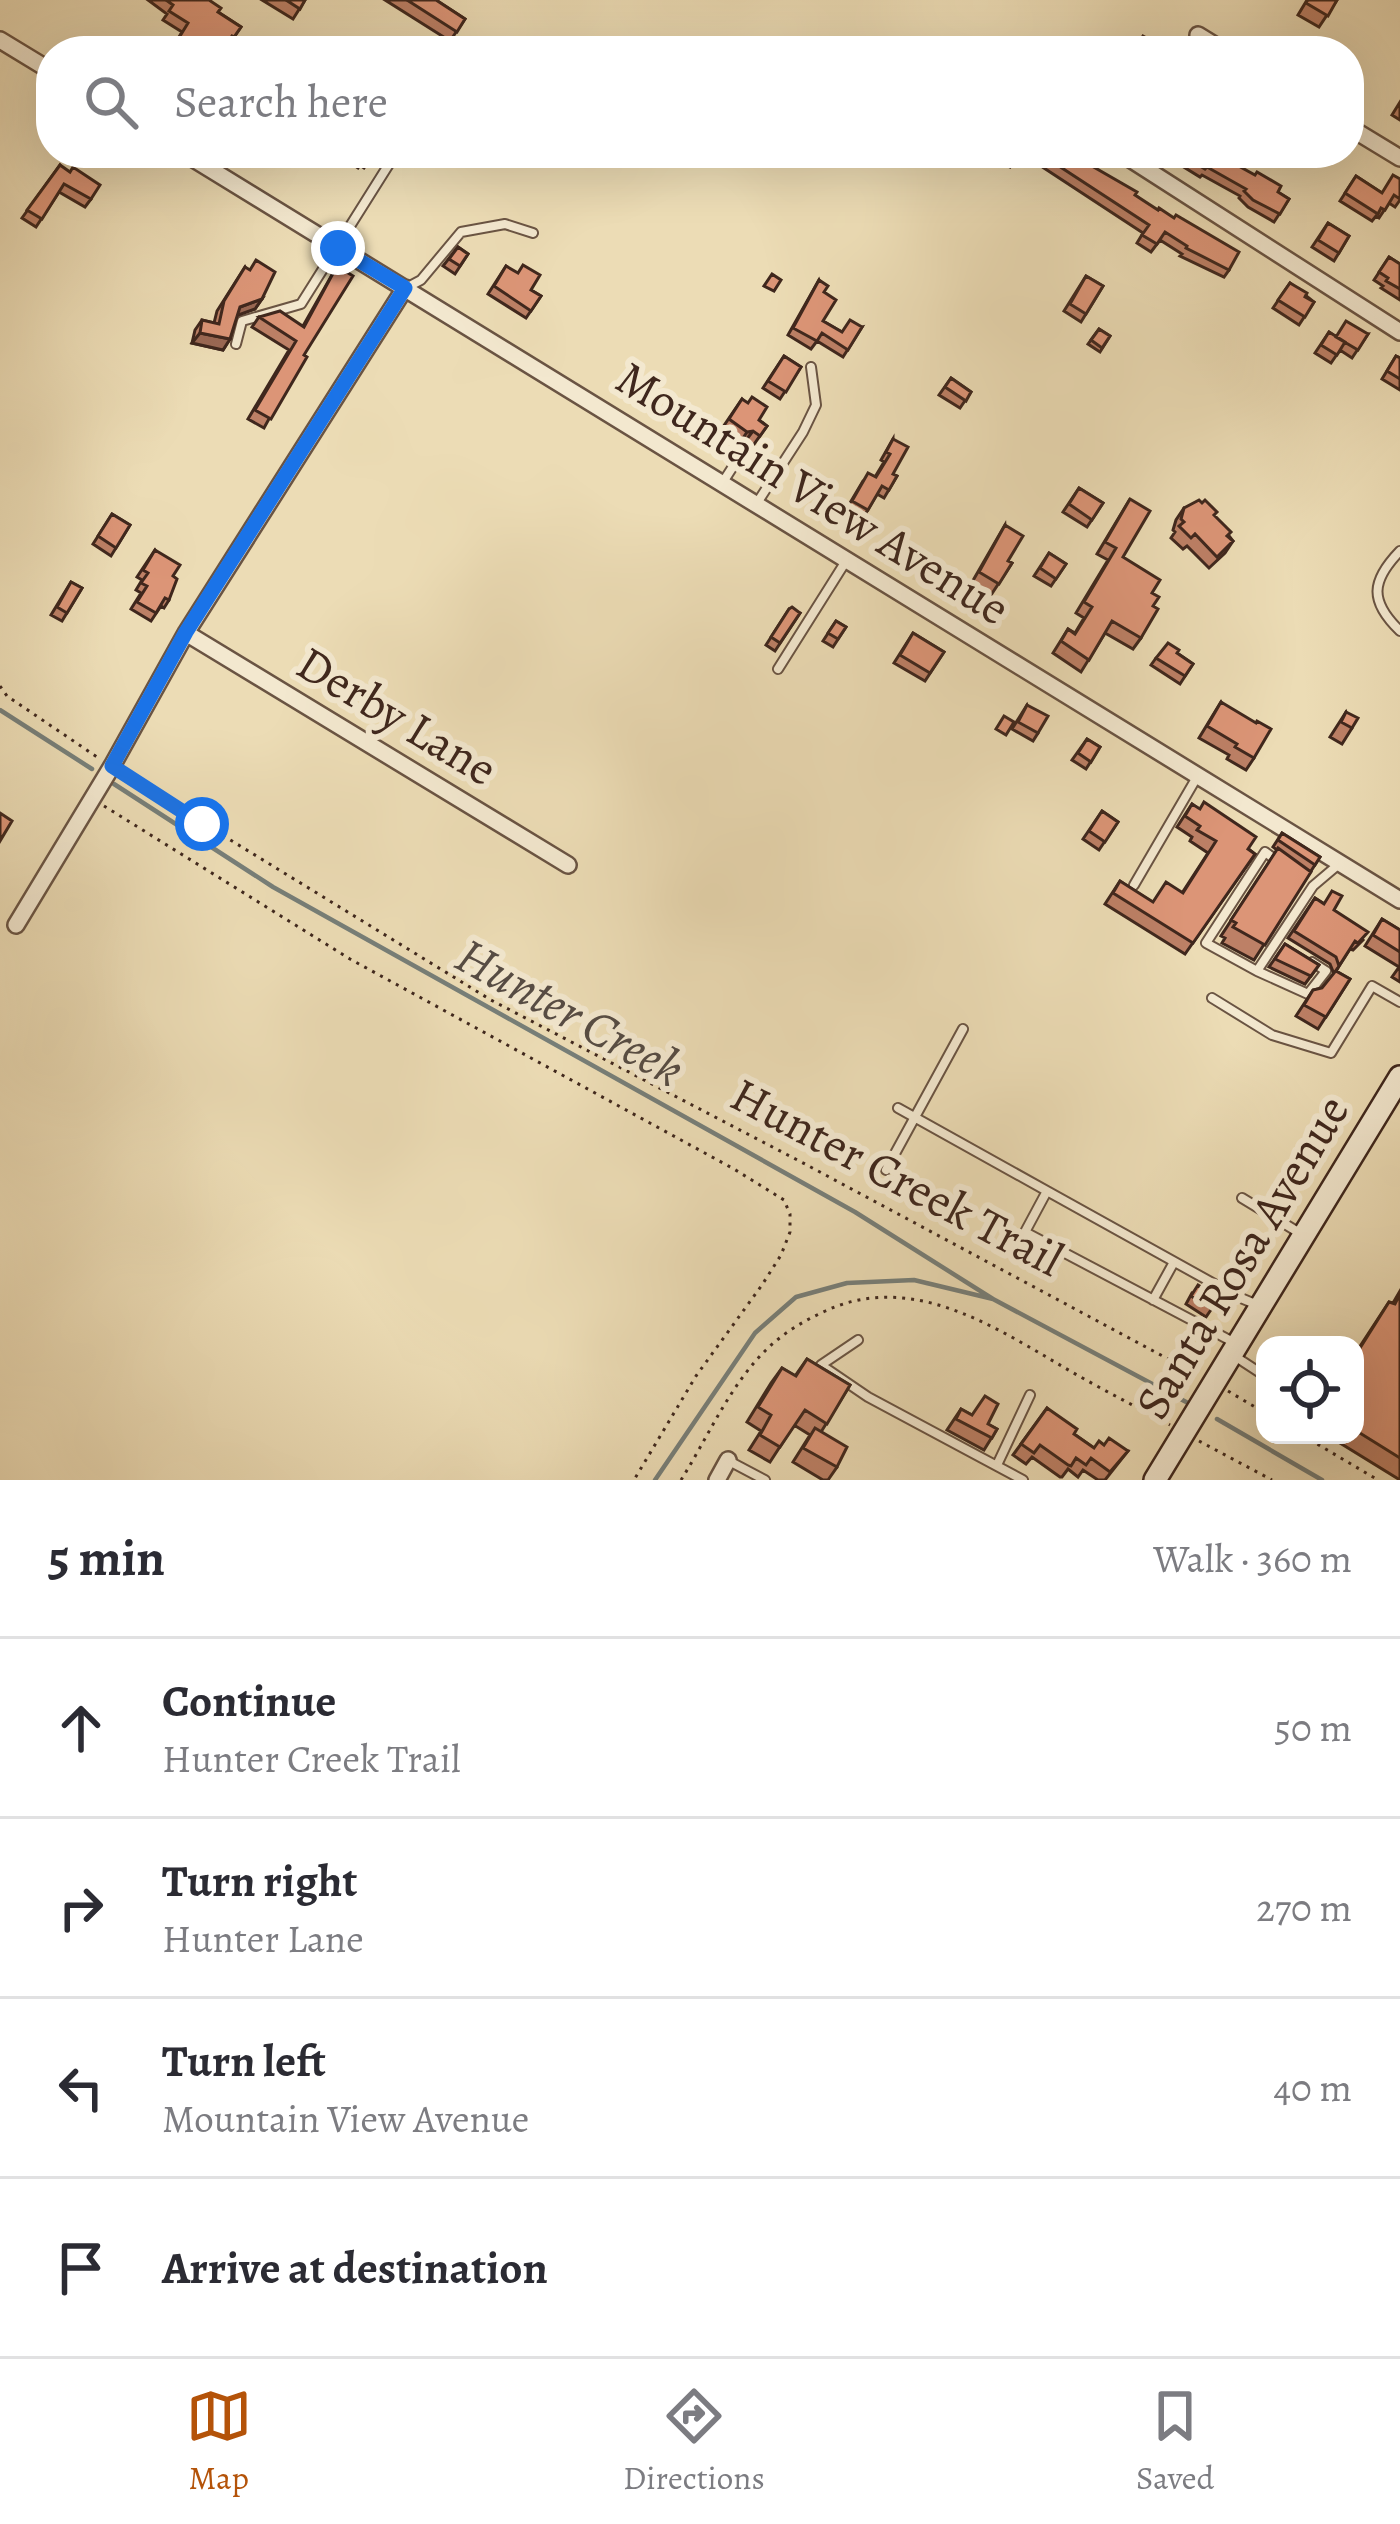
<!DOCTYPE html>
<meta charset="utf-8">
<style>
body{margin:0;font-family:Alegreya,serif;background:#f7f7f7;color:#2b2b33}
.controls{position:absolute;right:36px;bottom:36px;display:grid;overflow:hidden;border-radius:24px;box-shadow:0 12px 48px #0002}
.controls button{width:108px;height:108px;display:grid;place-items:center;padding:0;border:0;border-bottom:3px solid #e1e1e2;background:#fff;color:#2b2b33;font:60px sans-serif}
.stop{position:absolute;width:36px;height:36px;margin:-27px;border:9px solid #1a73e8;border-radius:50%;background:#fff}
.stop.end{background:#1a73e8;border-color:#fff;box-shadow:0 3px 12px #0008}
.list{margin:0;padding:0;list-style:none}
h2{display:flex;justify-content:space-between;align-items:center;height:156px;margin:0;padding:0 48px;font-size:51px}
h2 small{font-size:39px;font-weight:400;color:#7c7c81}
.list li{display:grid;grid-template-columns:78px 1fr auto;gap:36px;align-items:center;box-sizing:border-box;height:180px;padding:0 48px;border-top:3px solid #e1e1e2}
.list b{display:block;font-size:45px;white-space:nowrap}
.list p{margin:0;font-size:39px;white-space:nowrap;color:#7c7c81}
.list em{font-size:39px;font-style:normal;color:#7c7c81}
.icon{flex:none;width:66px;height:66px;fill:none;stroke:currentColor;stroke-width:2;stroke-linecap:round;stroke-linejoin:round}
.map{position:relative;flex:none;width:1400px;height:1480px;overflow:hidden}
.search{position:absolute;background:#fff;box-shadow:0 12px 48px #0002;left:36px;right:36px;top:36px;height:132px;display:flex;align-items:center;gap:30px;box-sizing:border-box;padding:0 42px;border-radius:48px;color:#7c7c81;font-size:45px}
.sheet{height:876px;background:#fff}
nav{display:flex;justify-content:space-around;align-items:center;box-sizing:border-box;height:168px;border-top:3px solid #e1e1e2;background:#fff;font-size:33px;color:#7c7c81}
nav a{display:grid;justify-items:center;gap:6px}
nav .on{color:#b45309}
.map>svg:first-child{display:block}
.lines{fill:none;stroke-linecap:round;stroke-linejoin:round}
.stream{stroke:#777f79;stroke-width:4.5}
.service-casing{stroke:#6a5443;stroke-width:12}
.minor-casing{stroke:#6a5443;stroke-width:20}
.secondary-casing{stroke:#3f271d;stroke-width:26}
.path{stroke:#3f271d;stroke-width:3;stroke-dasharray:3 6;stroke-linecap:butt}
.service{stroke:#f3e8cf;stroke-width:8}
.minor{stroke:#f3e8cf;stroke-width:15}
.secondary{stroke:#f3e8cf;stroke-width:21}
.wall{fill:#bd8066;stroke:#3f271d;stroke-width:3}
.shaded-wall{fill:#9a6853;stroke:#3f271d;stroke-width:3}
.building{fill:#dc9577;stroke:#3f271d;stroke-width:3}
.route{stroke:#1a73e8;stroke-width:15}
.labels{text-anchor:middle;dominant-baseline:central;stroke-width:12;stroke-linejoin:round;paint-order:stroke}
.street-label{font-size:48px;fill:#3f271d;stroke:#f3e8cf}
.water-label{font-size:51px;font-style:italic;fill:#564c44;stroke:#f3e8cf}
</style>
<div class="map">
<svg width="1400" height="1480" viewBox="0 0 1400 1480">
<rect width="100%" height="100%" fill="#ecdcb5"/>
<filter id="stains"><feTurbulence type="fractalNoise" baseFrequency=".00167" numOctaves="4"/><feColorMatrix values="0 0 0 0 .2 0 0 0 0 .09 0 0 0 0 .02 0 0 0 .5 -.17"/></filter>
<radialGradient id="worn" r=".72"><stop offset=".6" stop-color="#630" stop-opacity="0"/><stop offset="1" stop-color="#630" stop-opacity=".3"/></radialGradient>
<g class="lines">
<path class="stream" d="M 0,710 L 92,769
M 114,784 L 273,887 L 855,1212 L 993,1299
M 1217,1419 L 1322,1480
M 655,1480 L 755,1333 L 796,1297 L 847,1283 L 914,1280 L 993,1299 L 1188,1403"/>
<g class="service-casing">
<path id="service" d="M 406,288 L 421,280 L 461,232 L 505,224 L 533,233
M 236,344 L 242,321 L 301,304 L 396,153
M 723,482 L 743,451 L 777,472
M 757,503 L 803,432 L 816,405 L 811,367
M 1400,551 C 1371,581 1369,601 1400,631
M 778,669 L 846,561
M 1279,862 L 1265,852 L 1206,943 L 1257,971 L 1313,886 L 1339,864
M 1134,885 L 1197,777
M 1257,971 L 1308,994 L 1326,971 L 1312,962
M 1212,998 L 1272,1035 L 1331,1053 L 1372,986 L 1400,1002
M 898,1108 L 1047,1191 L 1025,1232 L 1237,1344
M 886,1170 L 963,1029
M 1047,1191 L 1236,1296 L 1260,1306
M 1242,1198 L 1303,1235
M 1153,1300 L 1174,1262
M 858,1340 L 821,1365 L 868,1397 L 1023,1480
M 1236,1357 L 1265,1376
M 729,1461 L 765,1480
M 997,1465 L 1030,1395"/>
</g>
<g class="minor-casing">
<path id="minor" d="M 1198,35 L 1224,51
M 0,40 L 51,71
M 1349,127 L 1400,158
M 184,153 L 1400,900
M 1121,153 L 1400,332
M 186,633 L 568,865
M 16,925 L 112,766 L 186,633 L 405,288
M 717,1480 L 728,1460"/>
</g>
<g class="secondary-casing">
<path id="secondary" d="M 1155,1480 L 1400,1077"/>
</g>
<path class="path" d="M 0,686 L 7,696 L 100,759
M 123,774 L 491,1000 L 805,1164 L 1198,1375
M 104,806 L 350,959 L 734,1169 L 784,1200 L 790,1214 L 790,1232 L 781,1255 L 762,1285 L 696,1376 L 634,1480
M 1228,1391 L 1265,1413
M 1302,1435 L 1378,1480
M 1199,1441 L 1272,1480
M 681,1480 C 708,1437 730,1385 766,1350 C 781,1335 800,1323 819,1314 C 907,1269 990,1324 1065,1368 C 1099,1388 1135,1406 1170,1425"/>
<use href="#service" class="service"/>
<use href="#minor" class="minor"/>
<use href="#secondary" class="secondary"/>
</g>
<path class="wall" d="M 148,0 L 209,0 L 218,12 L 241,27 L 228,46 L 226,45 L 222,51 L 173,51 L 171,50 L 182,32 L 163,20 L 167,14 Z
M 262,0 L 305,0 L 293,19 Z
M 385,0 L 436,0 L 465,19 L 450,41 Z
M 1307,0 L 1337,0 L 1319,27 L 1298,15 Z
M 1400,102 L 1400,120 L 1392,115 Z
M 349,153 L 375,153 L 364,168 L 360,165 L 358,168 L 345,159 Z
M 415,153 L 433,153 L 427,162 L 414,155 Z
M 991,153 L 1019,153 L 1010,167 L 989,156 Z
M 1021,153 L 1074,153 L 1085,162 L 1135,195 L 1229,270 L 1224,277 L 1180,256 L 1182,254 L 1160,240 L 1151,252 L 1137,243 L 1143,233 Z
M 1161,153 L 1215,153 L 1289,199 L 1274,222 L 1248,207 L 1239,198 L 1240,196 L 1202,175 L 1200,177 Z
M 1272,153 L 1302,153 L 1293,166 Z
M 60,165 L 91,199 L 85,207 L 59,192 L 36,227 L 22,218 Z
M 1356,176 L 1382,193 L 1400,179 L 1400,200 L 1395,207 L 1389,203 L 1379,218 L 1376,216 L 1372,221 L 1340,201 Z
M 1328,223 L 1349,236 L 1334,261 L 1312,247 Z
M 458,247 L 468,254 L 455,274 L 443,266 Z
M 1389,257 L 1400,264 L 1400,300 L 1381,288 L 1383,286 L 1374,280 Z
M 337,266 L 304,355 L 264,428 L 248,419 L 289,350 L 252,327 L 259,317 L 303,326 Z
M 506,266 L 531,290 L 541,296 L 526,318 L 488,294 Z
M 245,267 L 262,299 L 255,309 L 237,314 L 230,339 L 223,350 L 192,343 L 195,330 L 202,320 L 214,323 L 217,311 Z
M 1086,276 L 1103,286 L 1081,322 L 1064,311 Z
M 819,280 L 824,292 L 823,321 L 842,332 L 862,327 L 843,357 L 817,341 L 811,349 L 788,335 Z
M 1290,283 L 1314,302 L 1299,325 L 1273,308 Z
M 1099,329 L 1110,336 L 1100,352 L 1088,344 Z
M 1329,332 L 1336,337 L 1368,334 L 1352,358 L 1340,350 L 1331,363 L 1315,353 Z
M 784,356 L 801,367 L 780,399 L 763,388 Z
M 1396,356 L 1400,358 L 1400,390 L 1382,379 Z
M 951,378 L 971,392 L 960,408 L 939,395 Z
M 742,399 L 759,420 L 767,426 L 752,447 L 744,443 L 739,444 L 721,430 Z
M 893,439 L 893,474 L 897,476 L 884,498 L 877,494 L 863,518 L 847,508 L 863,481 L 875,477 L 884,462 L 881,460 Z
M 1079,488 L 1103,503 L 1087,527 L 1063,512 Z
M 1130,499 L 1123,557 L 1152,593 L 1153,606 L 1141,638 L 1133,649 L 1105,633 L 1081,672 L 1053,653 L 1068,629 L 1075,633 L 1084,618 L 1076,613 L 1108,560 L 1097,554 Z
M 1184,508 L 1214,516 L 1233,541 L 1225,553 L 1209,568 L 1187,546 L 1183,549 L 1171,538 L 1175,532 L 1173,530 L 1176,520 Z
M 112,514 L 130,525 L 111,556 L 93,544 Z
M 1005,525 L 1008,561 L 1012,563 L 991,595 L 971,584 Z
M 155,550 L 173,576 L 169,600 L 164,608 L 161,606 L 151,621 L 131,609 L 141,593 L 136,590 L 142,580 L 137,577 Z
M 1049,553 L 1066,564 L 1051,586 L 1034,576 Z
M 71,582 L 82,588 L 62,621 L 51,615 Z
M 789,609 L 800,613 L 775,651 L 766,645 Z
M 836,621 L 846,627 L 833,647 L 823,641 Z
M 913,633 L 944,652 L 925,681 L 894,663 Z
M 1177,653 L 1193,664 L 1180,684 L 1151,665 L 1156,658 Z
M 1221,702 L 1254,758 L 1246,770 L 1227,759 L 1229,755 L 1199,738 Z
M 1027,705 L 1038,733 L 1033,741 L 1012,729 Z
M 1346,712 L 1352,728 L 1342,744 L 1330,737 Z
M 1087,739 L 1100,747 L 1086,769 L 1072,760 Z
M 1192,804 L 1255,854 L 1185,954 L 1105,904 L 1120,881 L 1152,902 L 1182,893 L 1208,853 L 1190,841 L 1192,837 L 1177,827 Z
M 1102,811 L 1118,822 L 1099,850 L 1083,839 Z
M 1282,833 L 1320,857 L 1254,960 L 1222,943 L 1225,938 L 1221,936 L 1277,850 L 1273,847 Z
M 1315,898 L 1334,910 L 1363,940 L 1353,950 L 1350,949 L 1336,971 L 1350,979 L 1318,1029 L 1296,1016 L 1313,990 L 1322,988 L 1334,974 L 1330,964 L 1288,938 Z
M 1382,919 L 1400,930 L 1400,982 L 1392,977 L 1399,967 L 1365,946 Z
M 1285,944 L 1319,965 L 1305,984 L 1269,967 Z
M 1400,1291 L 1400,1480 L 1327,1435 L 1355,1435 L 1355,1354 L 1389,1302 L 1393,1303 Z
M 1192,1293 L 1219,1298 L 1206,1317 L 1186,1304 Z
M 807,1359 L 850,1385 L 821,1432 L 837,1467 L 828,1480 L 823,1480 L 793,1462 L 810,1435 L 794,1425 L 770,1462 L 749,1450 L 761,1431 L 747,1422 L 771,1383 L 782,1368 L 795,1376 Z
M 1047,1408 L 1074,1434 L 1094,1448 L 1104,1445 L 1128,1451 L 1105,1480 L 1098,1480 L 1083,1470 L 1078,1477 L 1068,1469 L 1062,1477 L 1060,1477 L 1032,1457 L 1026,1464 L 1013,1455 Z
M 961,1409 L 997,1429 L 984,1450 L 947,1430 Z"/>
<path class="shaded-wall" d="M 262,299 L 255,309 L 233,317 L 240,307 Z
M 200,333 L 230,339 L 223,350 L 192,343 Z
M 753,431 L 744,443 L 739,444 L 747,432 Z"/>
<path class="building" d="M 166,0 L 209,0 L 221,8 L 218,12 L 241,27 L 234,37 L 232,36 L 228,42 L 225,40 L 219,51 L 193,51 L 177,41 L 188,23 L 169,11 L 173,5 Z
M 286,0 L 305,0 L 300,9 Z
M 407,0 L 436,0 L 465,19 L 457,32 Z
M 1308,0 L 1337,0 L 1328,16 L 1306,3 Z
M 1143,36 L 1170,51 L 1133,51 Z
M 353,153 L 375,153 L 370,160 L 365,157 L 363,160 Z
M 1004,153 L 1019,153 L 1015,159 Z
M 1039,153 L 1074,153 L 1085,162 L 1137,192 L 1135,195 L 1158,210 L 1159,208 L 1174,218 L 1176,215 L 1239,252 L 1229,270 L 1186,248 L 1187,246 L 1165,232 L 1157,244 L 1142,235 L 1149,225 Z
M 1179,153 L 1215,153 L 1255,175 L 1257,172 L 1281,186 L 1278,192 L 1289,199 L 1280,214 L 1253,200 L 1244,191 L 1246,189 L 1207,167 L 1205,169 Z
M 60,165 L 70,172 L 73,167 L 100,185 L 91,199 L 64,184 L 42,219 L 27,210 Z
M 1393,175 L 1400,179 L 1400,199 L 1394,195 L 1385,210 L 1381,208 L 1378,214 L 1345,193 L 1356,176 L 1382,193 Z
M 1328,223 L 1349,236 L 1339,253 L 1318,240 Z
M 458,247 L 468,254 L 460,266 L 449,259 Z
M 1389,257 L 1400,264 L 1400,289 L 1386,281 L 1388,278 L 1379,272 Z
M 256,260 L 275,272 L 262,299 L 240,307 L 230,339 L 200,333 L 202,320 L 219,324 L 224,301 L 245,267 L 250,270 Z
M 523,265 L 540,275 L 531,290 L 541,296 L 531,311 L 494,286 L 506,266 L 518,273 Z
M 337,266 L 353,276 L 304,355 L 307,357 L 271,419 L 255,410 L 296,341 L 259,317 L 280,311 L 304,327 Z
M 772,274 L 781,280 L 774,291 L 764,286 Z
M 1086,276 L 1103,286 L 1086,314 L 1070,304 Z
M 819,280 L 828,286 L 824,292 L 836,300 L 823,321 L 842,332 L 850,320 L 862,327 L 848,350 L 822,333 L 817,341 L 793,328 Z
M 1290,283 L 1307,293 L 1305,297 L 1314,302 L 1305,317 L 1278,300 Z
M 1346,321 L 1368,334 L 1358,350 L 1336,337 Z
M 1099,329 L 1110,336 L 1102,348 L 1091,340 Z
M 1329,332 L 1345,342 L 1337,355 L 1321,345 Z
M 784,356 L 801,367 L 786,392 L 768,381 Z
M 1396,356 L 1400,358 L 1400,379 L 1387,371 Z
M 951,378 L 971,392 L 966,401 L 945,387 Z
M 752,397 L 767,407 L 759,420 L 767,426 L 760,436 L 753,431 L 747,432 L 729,419 L 742,399 L 748,403 Z
M 893,439 L 908,447 L 893,474 L 897,476 L 889,490 L 882,486 L 868,510 L 852,501 L 868,473 L 876,477 L 890,454 L 886,452 Z
M 1079,488 L 1103,503 L 1092,520 L 1069,504 Z
M 1130,499 L 1150,511 L 1123,557 L 1160,580 L 1152,593 L 1159,597 L 1153,606 L 1158,609 L 1141,638 L 1112,621 L 1089,660 L 1061,641 L 1068,629 L 1075,634 L 1092,607 L 1084,602 L 1116,548 L 1105,542 Z
M 1199,500 L 1202,503 L 1205,500 L 1217,512 L 1214,515 L 1231,532 L 1227,536 L 1233,541 L 1217,557 L 1195,534 L 1191,538 L 1179,526 L 1184,522 L 1181,519 L 1184,508 Z
M 112,514 L 130,525 L 116,548 L 98,536 Z
M 1005,525 L 1023,536 L 1008,561 L 1012,563 L 999,584 L 979,572 Z
M 155,550 L 180,565 L 173,576 L 177,579 L 169,600 L 165,598 L 156,613 L 137,602 L 147,586 L 141,583 L 148,573 L 143,570 Z
M 1049,553 L 1066,564 L 1056,579 L 1040,568 Z
M 71,582 L 82,588 L 67,613 L 57,607 Z
M 792,607 L 800,613 L 780,643 L 771,637 L 789,609 Z
M 836,621 L 846,627 L 838,639 L 828,633 Z
M 913,633 L 944,652 L 930,673 L 900,655 Z
M 1168,643 L 1179,650 L 1177,653 L 1193,664 L 1185,676 L 1156,658 Z
M 1221,702 L 1256,723 L 1257,721 L 1271,729 L 1254,758 L 1235,747 L 1237,744 L 1207,726 Z
M 1027,705 L 1048,716 L 1038,733 L 1018,722 Z
M 1346,712 L 1358,718 L 1352,728 L 1341,722 Z
M 1004,716 L 1014,722 L 1006,735 L 996,729 Z
M 1087,739 L 1100,747 L 1091,762 L 1078,753 Z
M 1204,802 L 1256,837 L 1248,849 L 1255,854 L 1193,943 L 1113,893 L 1120,881 L 1153,902 L 1166,882 L 1183,893 L 1216,841 L 1197,830 L 1200,826 L 1185,816 L 1192,804 L 1200,809 Z
M 1102,811 L 1118,822 L 1105,842 L 1089,831 Z
M 0,813 L 12,821 L 0,841 Z
M 1282,833 L 1320,857 L 1315,865 L 1278,840 Z
M 1278,848 L 1311,872 L 1265,945 L 1233,927 L 1236,923 L 1231,920 Z
M 1332,891 L 1342,896 L 1334,910 L 1368,932 L 1358,943 L 1355,941 L 1339,966 L 1336,957 L 1294,931 L 1315,898 L 1324,904 Z
M 1382,919 L 1400,930 L 1400,952 L 1373,935 Z
M 1285,944 L 1319,965 L 1311,976 L 1275,959 Z
M 1338,968 L 1336,971 L 1350,979 L 1326,1017 L 1304,1005 L 1313,990 L 1322,988 Z
M 1198,1285 L 1219,1298 L 1212,1309 L 1191,1296 Z
M 1400,1294 L 1400,1458 L 1355,1430 L 1355,1356 L 1389,1302 L 1395,1304 Z
M 807,1359 L 850,1385 L 827,1424 L 805,1410 L 780,1447 L 760,1435 L 771,1415 L 758,1407 L 782,1368 L 796,1376 Z
M 985,1396 L 998,1404 L 988,1424 L 997,1429 L 992,1438 L 956,1419 L 961,1409 L 972,1415 Z
M 1047,1408 L 1077,1429 L 1074,1434 L 1094,1448 L 1099,1441 L 1104,1445 L 1109,1438 L 1128,1451 L 1110,1472 L 1091,1458 L 1086,1465 L 1076,1458 L 1071,1466 L 1068,1465 L 1040,1445 L 1034,1453 L 1021,1444 Z
M 815,1428 L 847,1447 L 837,1467 L 803,1448 Z"/>
<g class="lines">
<path class="route" d="M 202,824 L 112,766 L 186,632 L 405,288 L 338,248"/>
</g>
<g class="labels">
<g class="street-label">
<text transform="translate(813 493) rotate(32)">Mountain View Avenue</text>
<text transform="translate(397 716) rotate(31)">Derby Lane</text>
<text transform="translate(897 1177) rotate(28)">Hunter Creek Trail</text>
<text transform="translate(1242 1257) rotate(-59)">Santa Rosa Avenue</text>
</g>
<g class="water-label">
<text transform="translate(570 1012) rotate(29)">Hunter Creek</text>
</g>
</g>
<rect width="100%" height="100%" filter="url(#stains)"/>
<rect width="100%" height="100%" fill="url(#worn)"/>
</svg>
<div class="controls">
<button><svg class="icon" aria-label="locate" viewBox="0 0 24 24"><circle cx="12" cy="12" r="6"/><path d="M12 2v4M12 18v4M2 12h4M18 12h4"/></svg></button>
</div>
<div class="stop" style="left:202px;top:824px"></div>
<div class="stop end" style="left:338px;top:248px"></div>
<div class="search"><svg class="icon" aria-label="search" viewBox="0 0 24 24"><circle cx="10" cy="10" r="6"/><path d="M15 15l6 6"/></svg>Search here</div>
</div>
<section class="sheet">
<h2>5 min<small>Walk · 360 m</small></h2>
<ul class="list">
<li><svg class="icon" aria-label="ahead" viewBox="0 0 24 24"><path d="M12 20V5M6 11l6-6 6 6"/></svg><div><b>Continue</b><p>Hunter Creek Trail</p></div><em>50 m</em></li>
<li><svg class="icon" aria-label="right" viewBox="0 0 24 24"><path d="M7 20v-9h11M14 6l5 5-5 5"/></svg><div><b>Turn right</b><p>Hunter Lane</p></div><em>270 m</em></li>
<li><svg class="icon" aria-label="left" viewBox="0 0 24 24"><path d="M17 20v-9H6M10 6l-5 5 5 5"/></svg><div><b>Turn left</b><p>Mountain View Avenue</p></div><em>40 m</em></li>
<li><svg class="icon" aria-label="arrive" viewBox="0 0 24 24"><path d="M6 21V4h12l-3 4 3 4H6"/></svg><div><b>Arrive at destination</b></div></li>
</ul>
</section>
<nav>
<a class="on"><svg class="icon" aria-label="map" viewBox="0 0 24 24"><path d="M3 6l6-2 6 2 6-2v14l-6 2-6-2-6 2zM9 4v14M15 6v14"/></svg>Map</a>
<a><svg class="icon" aria-label="directions" viewBox="0 0 24 24"><path d="M12 3l9 9-9 9-9-9zM9 14v-3h6M13 9l2 2-2 2"/></svg>Directions</a>
<a><svg class="icon" aria-label="saved" viewBox="0 0 24 24"><path d="M7 4h10v16l-5-4-5 4z"/></svg>Saved</a>
</nav>
